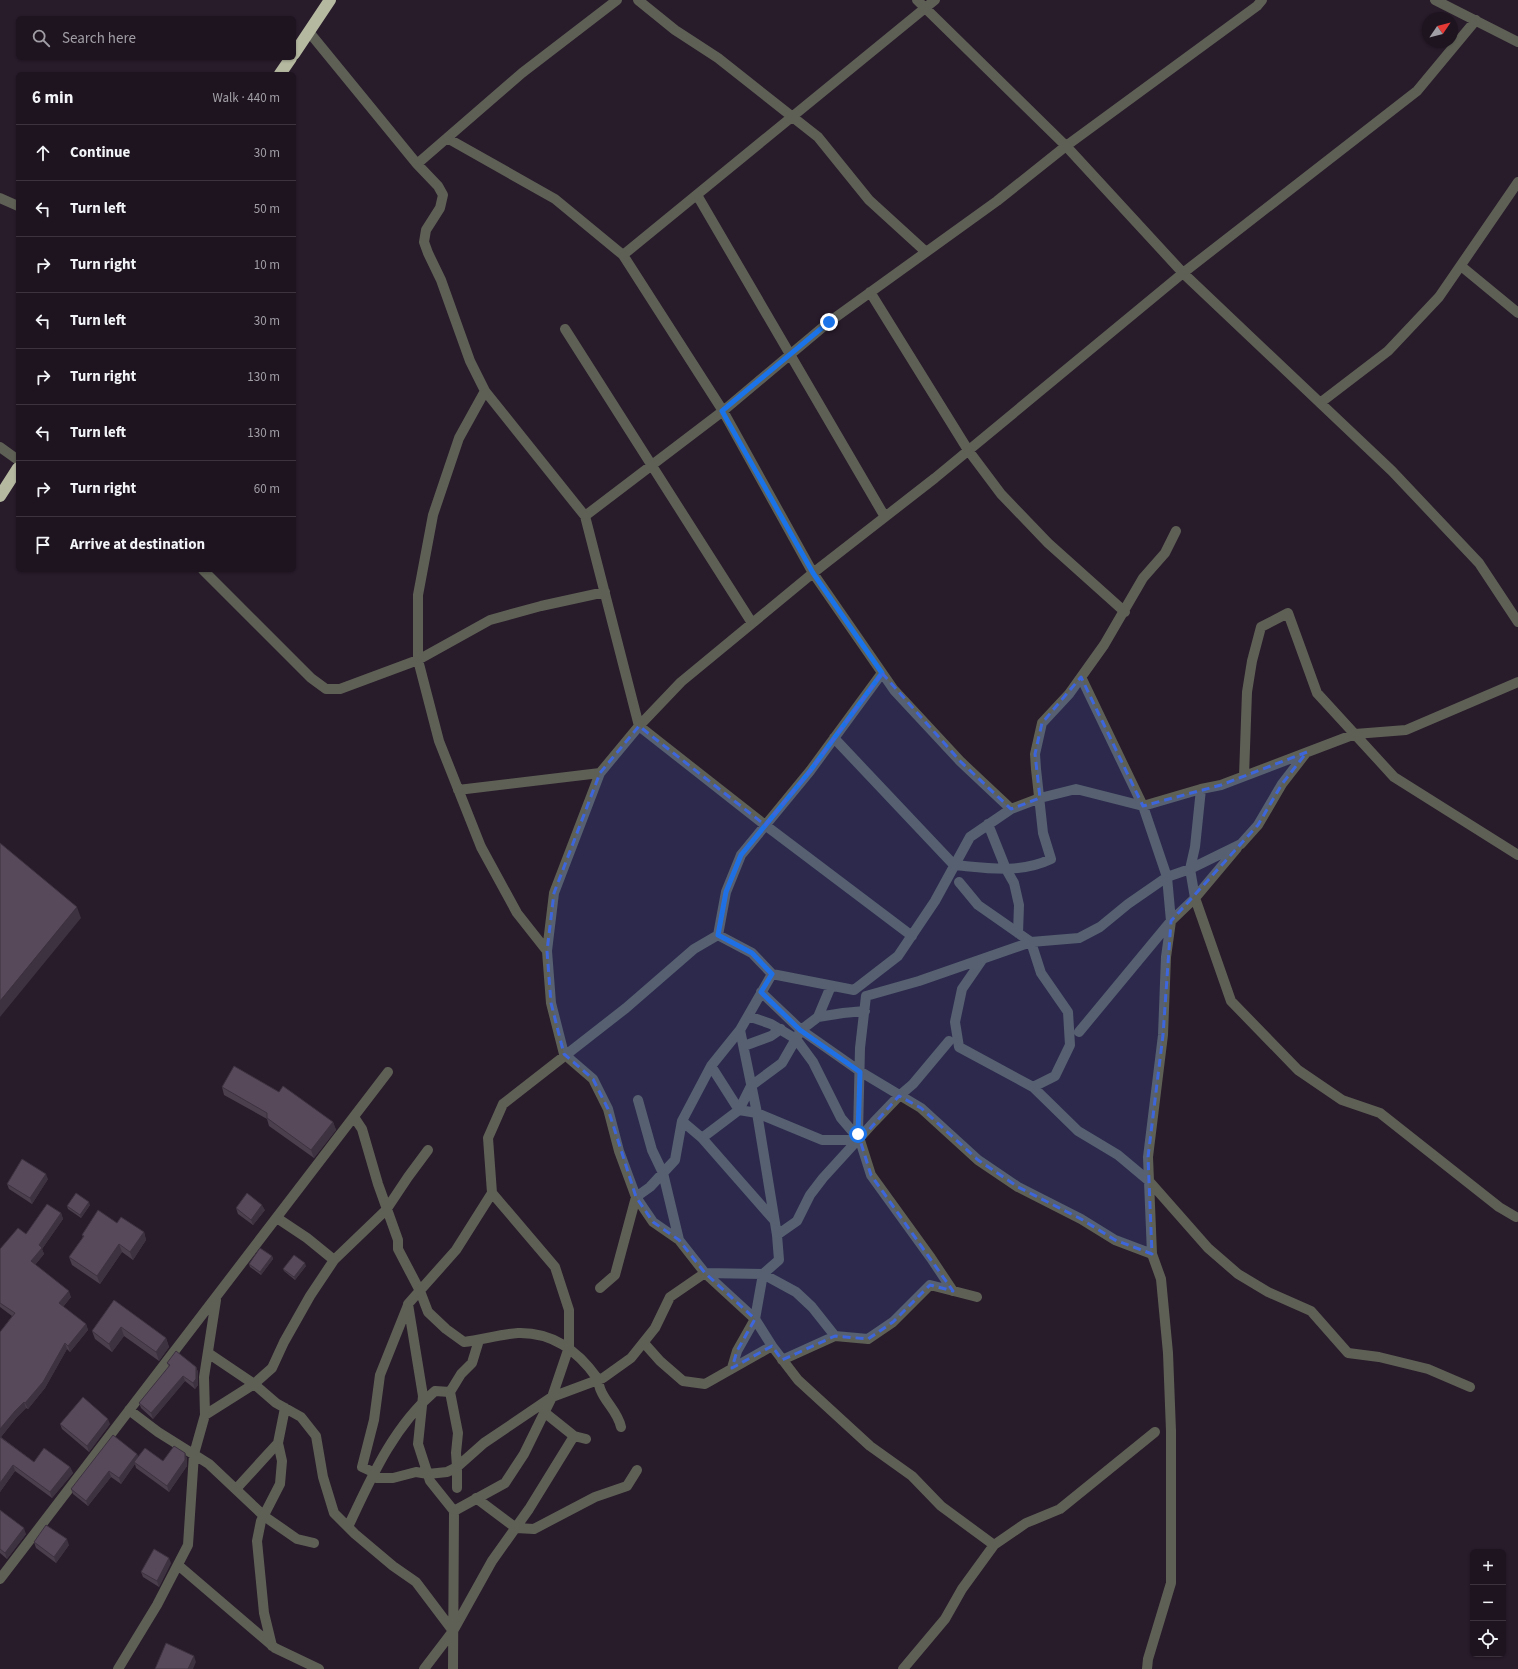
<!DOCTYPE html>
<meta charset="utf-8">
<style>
body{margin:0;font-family:"Source Sans 3",sans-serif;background:#2b212d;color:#f1f3f6}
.controls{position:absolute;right:12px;bottom:12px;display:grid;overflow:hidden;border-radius:6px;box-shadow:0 1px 3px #0004}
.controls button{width:36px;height:36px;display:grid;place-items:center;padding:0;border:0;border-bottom:1px solid #3c333e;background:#1e1420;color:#f1f3f6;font:20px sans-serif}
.compass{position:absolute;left:1422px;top:12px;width:36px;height:36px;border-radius:50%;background:#1e1420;box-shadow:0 1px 3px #0004;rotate:55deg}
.stop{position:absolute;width:12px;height:12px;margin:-9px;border:3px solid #1a73e8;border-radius:50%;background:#fff}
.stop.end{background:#1a73e8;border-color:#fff;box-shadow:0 1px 4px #0008}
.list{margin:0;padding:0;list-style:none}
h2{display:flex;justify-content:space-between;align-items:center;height:52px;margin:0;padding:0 16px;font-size:17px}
h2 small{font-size:13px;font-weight:400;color:#a19ea5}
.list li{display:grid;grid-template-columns:26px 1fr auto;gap:12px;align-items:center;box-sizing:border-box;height:56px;padding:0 16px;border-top:1px solid #3c333e}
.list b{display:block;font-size:15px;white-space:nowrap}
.list em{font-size:13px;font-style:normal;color:#a19ea5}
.icon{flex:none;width:22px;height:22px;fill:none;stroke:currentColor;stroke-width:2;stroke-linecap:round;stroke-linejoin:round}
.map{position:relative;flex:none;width:1518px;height:1669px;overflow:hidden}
.search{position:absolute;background:#1e1420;box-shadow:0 1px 3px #0004;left:16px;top:16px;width:280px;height:44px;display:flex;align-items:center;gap:10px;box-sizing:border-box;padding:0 14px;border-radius:6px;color:#a19ea5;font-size:15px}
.panel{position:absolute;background:#1e1420;box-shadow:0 1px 3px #0004;left:16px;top:72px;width:280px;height:500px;border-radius:6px}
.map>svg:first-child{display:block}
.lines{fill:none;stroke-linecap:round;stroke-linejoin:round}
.minor{stroke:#5e6056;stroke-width:10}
.highway{stroke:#b5b9a0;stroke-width:12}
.wall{fill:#4b3e4d}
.shaded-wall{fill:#3d323f}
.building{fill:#57485a;stroke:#3d323f}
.route{stroke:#1a73e8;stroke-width:5}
.marked{fill:#3d66dc;fill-opacity:0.2;stroke:#3d66dc;stroke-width:3;stroke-dasharray:8 5;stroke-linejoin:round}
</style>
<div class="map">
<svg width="1518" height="1669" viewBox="0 0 1518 1669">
<rect width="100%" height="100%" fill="#281b2a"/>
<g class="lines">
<path class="minor" d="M 638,0 L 675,30 L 718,58 L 818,137 L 869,200 L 926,252
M 917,0 L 1066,146 L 1183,273 L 1392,471 L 1479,563 L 1518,622
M 935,0 L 623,255 L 723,411 L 813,573 L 894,690 L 960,761 L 1011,809
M 1435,0 L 1518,42
M 309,32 L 417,164 L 522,73 L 617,0
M 447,138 L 555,199 L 623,255
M 417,164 L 438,186 L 443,195 L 440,208 L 426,230 L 424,242 L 428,253 L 441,280 L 470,361 L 485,391 L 585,516 L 723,411 L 829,322 L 997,201 L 1066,146 L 1257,6 L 1262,0
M 697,195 L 885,517
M 0,198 L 18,206
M 1461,266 L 1518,313
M 870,292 L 968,450 L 1001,494 L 1048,543 L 1125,612
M 565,329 L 752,623
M 485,391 L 459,438 L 433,515 L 418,595 L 418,660 L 439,741 L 481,847 L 517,913 L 547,951
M 1320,403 L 1388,351 L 1439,297 L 1518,182
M 0,447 L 18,460
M 585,516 L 639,726 L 765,825 L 912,936
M 203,570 L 311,678 L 326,689 L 340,689 L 418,660 L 490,620 L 541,606 L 605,592
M 1081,677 L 1143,806 L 1167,877 L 1171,921 L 1166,957 L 1163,1035 L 1148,1157 L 1152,1254 L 1161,1279 L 1168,1353 L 1171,1431 L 1171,1583 L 1148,1659 L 1147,1669
M 834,738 L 954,865 C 987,868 1020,874 1051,859 L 1043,833 L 1036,769 L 1035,754 L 1042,723 L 1069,694 L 1104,645 L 1143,578 L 1165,553 L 1176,531
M 1244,776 L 1247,692 L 1252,661 L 1261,627 L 1288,613 L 1317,693 L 1394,777 L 1518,855
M 1201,789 L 1195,847 L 1190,869 L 1195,898 L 1231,1001 L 1298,1070 L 1342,1100 L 1380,1113 L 1499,1207 L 1516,1217
M 458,790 L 600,773
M 988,824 L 1006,869 L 1014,883 L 1019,905 L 1018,933
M 959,882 L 978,905 L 1031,942 L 1041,973 L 1068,1012 L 1070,1045 L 1055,1076 L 1033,1087
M 718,935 L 726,892 L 741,855 L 810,771 L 882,673
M 982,960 L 962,989 L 955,1022 L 959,1047 L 1033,1087 L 1078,1131 L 1118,1155 L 1149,1181 L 1208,1248 L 1238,1274 L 1268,1292 L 1311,1311 L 1348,1353 L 1379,1357 L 1428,1369 L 1470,1387
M 761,992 L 801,1030 L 861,1072 L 921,1108 L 978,1160 L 1018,1187 L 1081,1219 L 1115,1240 L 1152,1254
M 748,1016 L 771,1024 L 796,1039 L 813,1062 L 841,1118 L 859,1139
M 818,1017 L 843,1013 L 865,1011
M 1079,1032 L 1171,921 L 1195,898 L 1237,848
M 744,1046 L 771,1036 L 781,1029
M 711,1066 L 739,1110 L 757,1113 L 822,1140 L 860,1140
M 638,1100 L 652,1150 L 663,1173 L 679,1240
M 354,1117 L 362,1129 L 378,1184 L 398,1240 L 398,1249 L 420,1291 L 428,1312 L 446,1329 L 464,1342 C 481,1340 502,1334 518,1333 C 553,1332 578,1351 597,1378 C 599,1383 599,1388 602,1393 C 608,1405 618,1413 621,1427
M 682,1121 L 702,1138 L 774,1220
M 702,1138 L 739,1110 L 751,1086 L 782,1063 L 801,1030 L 818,1017 L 831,986
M 277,1218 L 307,1238 L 334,1260
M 777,1235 L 797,1221 L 810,1195 L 823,1178 L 874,1122 L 899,1096 L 913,1084 L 949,1041
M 600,1288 L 615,1275 L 636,1197 L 650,1187 L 675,1160 L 682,1121 L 711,1066 L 740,1030 L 772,974
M 953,1291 L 931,1258 L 871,1175 L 858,1134 L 860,1048 L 866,996 L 919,981 L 1031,942 L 1079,938 L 1100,927 L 1128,904 L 1167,877 L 1190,869 L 1241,844 L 1258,825 L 1282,784 L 1306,753
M 408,1305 L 380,1375 L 374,1420 L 362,1467 L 373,1472 L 376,1478 L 393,1478 L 416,1472 L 428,1474 L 447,1472 L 457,1467 L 456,1453 L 458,1433 L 450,1392 L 461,1374 L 472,1363 L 479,1340
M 835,1336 L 868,1339 L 893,1322 L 930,1285 L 977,1297
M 644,1343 L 660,1361 L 683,1381 L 705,1384 L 772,1346
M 208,1353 L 254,1384 L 276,1403 L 301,1417 L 316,1436 L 323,1477 L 334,1513 L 355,1534 L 393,1566 L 416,1582 L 453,1631
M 732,1368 L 737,1351 L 755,1319 L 763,1274 L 779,1260 L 777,1235 L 757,1113 L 740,1030
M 129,1410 L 158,1432 L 209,1464 L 264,1516 L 297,1539 L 314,1543
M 544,1412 L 574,1436 L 586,1439
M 205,1415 L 254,1384 L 272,1368 L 284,1342 L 310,1296 L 334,1260 L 386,1210 L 408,1177 L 428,1150
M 457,1488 L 457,1467 L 484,1443 L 552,1397 L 603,1378 L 631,1358 L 655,1328 L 670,1297 L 705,1273 L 763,1274 L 796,1292 L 812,1307 L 835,1336 L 782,1360
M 236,1489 L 278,1443
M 476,1498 L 516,1528 L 534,1529 L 595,1497 L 627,1486 L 637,1470
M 454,1511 L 505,1483 L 524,1454 L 552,1397 L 569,1347 L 569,1310 L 555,1267 L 492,1193
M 348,1527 C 371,1478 393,1427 435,1391 L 450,1392
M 994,1545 L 941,1506 L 912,1476 L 870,1446 L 798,1380 L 772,1346 L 755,1319 L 705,1273 L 679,1240 L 653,1222 L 636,1197 L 619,1151 L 608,1109 L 593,1079 L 564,1054 L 551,1003 L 547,951 L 554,893 L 600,773 L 639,726 L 681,682 L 813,573 L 935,478 L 1183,273 L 1417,91 L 1476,20
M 178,1565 L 275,1648 L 319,1669
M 0,1579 L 388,1072
M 272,1646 L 264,1613 L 257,1541 L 261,1521 L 280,1484 L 282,1461 L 278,1443 L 285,1408
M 118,1669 L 157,1605 L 188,1545 L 194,1454 L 205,1415 L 204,1377 L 216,1300
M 424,1669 L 453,1631 L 492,1561 L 529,1509 L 574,1436
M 453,1669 L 454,1511 L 430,1481 L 418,1444 L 423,1396 L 408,1304 L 456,1250 L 492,1193 L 488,1138 L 503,1104 L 626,1008 L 694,949 L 718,935 L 752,953 L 772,974 L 854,990 L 898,956 L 935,901 L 970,837 L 1011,809 L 1040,798 L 1076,789 L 1143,806 L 1201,789 L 1221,785 L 1355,734 L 1406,730 L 1518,682
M 903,1669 L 945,1619 L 962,1589 L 994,1545 L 1026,1523 L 1060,1509 L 1155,1432"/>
<path class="highway" d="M 294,54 L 330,0
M 280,74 L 291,58
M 0,496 L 18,468"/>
</g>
<path class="wall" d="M 222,1087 L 279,1092 L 333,1122 L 336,1130 L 314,1158 L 269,1126 L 267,1119 L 224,1095 Z
M 48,1179 L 32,1204 L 9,1189 L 7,1184 Z
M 90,1205 L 81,1218 L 68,1209 L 67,1206 Z
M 236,1208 L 265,1210 L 253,1225 L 238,1214 Z
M 61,1213 L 63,1219 L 42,1249 L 44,1254 L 35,1265 L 71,1297 L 63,1307 L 86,1324 L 88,1330 L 70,1352 L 67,1349 L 45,1388 L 28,1409 L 26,1408 L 17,1417 L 1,1437 L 34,1462 L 70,1467 L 73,1473 L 52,1498 L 15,1471 L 0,1492 L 0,1332 L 12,1316 L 0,1307 L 0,1249 Z
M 117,1223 L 144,1232 L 146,1240 L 133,1260 L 122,1252 L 100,1284 L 72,1265 L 69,1257 L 83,1237 L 82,1235 Z
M 272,1256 L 273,1259 L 261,1275 L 250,1267 L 249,1264 Z
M 306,1266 L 295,1280 L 284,1271 L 283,1269 Z
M 114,1300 L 166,1338 L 169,1347 L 159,1361 L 124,1336 L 112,1352 L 95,1339 L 92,1331 Z
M 167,1363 L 196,1367 L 198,1372 L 198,1385 L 195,1389 L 185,1381 L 153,1419 L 141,1408 L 139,1403 L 169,1367 Z
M 60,1424 L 110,1424 L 89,1452 L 62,1429 Z
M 185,1453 L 187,1459 L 187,1466 L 169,1492 L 136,1468 L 135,1464 L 121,1484 L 111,1477 L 88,1506 L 73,1494 L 71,1489 L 137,1454 L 138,1457 L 163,1461 Z
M 0,1510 L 26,1534 L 7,1559 L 0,1553 Z
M 34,1542 L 69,1545 L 56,1563 L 36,1548 Z
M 171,1563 L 159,1587 L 143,1577 L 141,1572 Z"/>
<path class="shaded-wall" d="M 77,907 L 81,918 L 0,1017 L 0,1001 Z
M 333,1122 L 336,1130 L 314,1158 L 311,1150 Z
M 46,1174 L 48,1179 L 32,1204 L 30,1198 Z
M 89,1202 L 90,1205 L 81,1218 L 80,1215 Z
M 262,1205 L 265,1210 L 253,1225 L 251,1220 Z
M 61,1213 L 63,1219 L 42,1249 L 44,1254 L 33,1267 L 31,1261 L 39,1245 Z
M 144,1232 L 146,1240 L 133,1260 L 130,1252 Z
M 119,1244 L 122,1252 L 100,1284 L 97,1276 Z
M 272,1256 L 273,1259 L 261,1275 L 260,1272 Z
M 305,1263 L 306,1266 L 295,1280 L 294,1277 Z
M 69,1291 L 71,1297 L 61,1309 L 59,1303 Z
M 86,1324 L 88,1330 L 70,1352 L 68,1346 Z
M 121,1327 L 124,1336 L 112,1352 L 109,1344 Z
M 166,1338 L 169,1347 L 159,1361 L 156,1352 Z
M 65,1343 L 67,1349 L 45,1388 L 28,1409 L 25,1403 Z
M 196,1367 L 198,1372 L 198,1385 L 195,1389 L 193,1383 Z
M 183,1376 L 185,1381 L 153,1419 L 151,1413 Z
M 24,1402 L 26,1408 L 17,1417 L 0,1438 L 0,1429 L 15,1411 Z
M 108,1419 L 110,1424 L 89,1452 L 87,1446 Z
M 185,1453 L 187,1459 L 187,1466 L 169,1492 L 167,1486 Z
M 137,1454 L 139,1459 L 134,1462 L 135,1464 L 121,1484 L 119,1478 Z
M 13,1465 L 15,1471 L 0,1492 L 0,1483 Z
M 70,1467 L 73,1473 L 52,1498 L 50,1492 Z
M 109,1471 L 111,1477 L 88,1506 L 86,1501 Z
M 24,1528 L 26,1534 L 7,1559 L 5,1553 Z
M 67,1539 L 69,1545 L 56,1563 L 54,1557 Z
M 169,1558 L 171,1563 L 159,1587 L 157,1581 Z
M 194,1656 L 196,1662 L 193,1669 L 188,1669 Z"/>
<path class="building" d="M 0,843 L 77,907 L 0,1001 Z
M 234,1066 L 279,1092 L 283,1086 L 333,1122 L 311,1150 L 267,1118 L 267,1113 L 222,1087 Z
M 22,1159 L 46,1174 L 30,1198 L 7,1184 Z
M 76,1193 L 89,1202 L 80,1215 L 67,1206 Z
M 247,1193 L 262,1205 L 251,1220 L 236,1208 Z
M 47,1204 L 61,1213 L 39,1245 L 42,1248 L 31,1261 L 69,1291 L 59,1303 L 86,1324 L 68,1346 L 65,1343 L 43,1382 L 25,1403 L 24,1402 L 15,1411 L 0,1429 L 0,1332 L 15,1313 L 0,1303 L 0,1249 L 18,1228 L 26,1234 Z
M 98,1210 L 117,1223 L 121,1217 L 144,1232 L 130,1252 L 119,1244 L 97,1276 L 69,1257 L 84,1236 L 82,1235 Z
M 260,1248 L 272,1256 L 260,1272 L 249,1264 Z
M 294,1255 L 305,1263 L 294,1277 L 283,1269 Z
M 114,1300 L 166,1338 L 156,1352 L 121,1327 L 109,1344 L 92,1331 Z
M 176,1351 L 196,1367 L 196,1379 L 193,1383 L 183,1376 L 151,1413 L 139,1403 L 170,1365 L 167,1363 Z
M 83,1397 L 108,1419 L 87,1446 L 60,1424 Z
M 113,1435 L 137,1454 L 119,1478 L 109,1471 L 86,1501 L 71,1489 Z
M 0,1437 L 34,1462 L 44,1448 L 70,1467 L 50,1492 L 13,1465 L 0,1483 Z
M 174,1446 L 185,1453 L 185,1460 L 167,1486 L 134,1462 L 145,1448 L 163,1461 Z
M 0,1510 L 24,1528 L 5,1553 L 0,1549 Z
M 46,1525 L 67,1539 L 54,1557 L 34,1542 Z
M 154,1549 L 169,1558 L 157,1581 L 141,1572 Z
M 166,1643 L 194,1656 L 188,1669 L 155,1669 Z"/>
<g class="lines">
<path class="route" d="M 829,322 L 722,411 L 813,573 L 882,673 L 810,771 L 741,855 L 726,892 L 718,935 L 752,953 L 772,974 L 761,992 L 800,1030 L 860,1072 L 858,1134"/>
</g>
<path class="marked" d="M 882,673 L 960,761 L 1011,809 L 1040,798 L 1035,754 L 1042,723 L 1081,677 L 1143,806 L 1221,785 L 1307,752 L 1282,784 L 1258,825 L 1171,921 L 1163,1035 L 1148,1157 L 1152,1254 L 1115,1240 L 1081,1219 L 1018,1187 L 978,1160 L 921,1108 L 899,1096 L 860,1140 L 871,1175 L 953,1291 L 930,1285 L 893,1322 L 868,1339 L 835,1336 L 782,1360 L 772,1346 L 732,1368 L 737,1351 L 755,1319 L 705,1273 L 679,1240 L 653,1222 L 636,1197 L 608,1109 L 593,1079 L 564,1054 L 551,1003 L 547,951 L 554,893 L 600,773 L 639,726 L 765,825 L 810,771 Z"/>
</svg>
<div class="controls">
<button>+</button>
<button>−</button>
<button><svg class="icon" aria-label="locate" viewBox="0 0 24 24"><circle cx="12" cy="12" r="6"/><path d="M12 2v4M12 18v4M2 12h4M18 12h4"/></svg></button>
</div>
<svg class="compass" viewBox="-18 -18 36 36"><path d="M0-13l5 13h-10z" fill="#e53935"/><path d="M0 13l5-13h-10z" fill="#a19ea5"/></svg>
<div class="stop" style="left:858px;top:1134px"></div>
<div class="stop end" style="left:829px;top:322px"></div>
<div class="search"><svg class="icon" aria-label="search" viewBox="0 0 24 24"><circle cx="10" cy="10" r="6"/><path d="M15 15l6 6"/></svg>Search here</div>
<section class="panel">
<h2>6 min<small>Walk · 440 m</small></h2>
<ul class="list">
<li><svg class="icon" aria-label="ahead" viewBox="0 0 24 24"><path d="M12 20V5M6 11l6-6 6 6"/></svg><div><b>Continue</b></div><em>30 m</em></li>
<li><svg class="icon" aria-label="left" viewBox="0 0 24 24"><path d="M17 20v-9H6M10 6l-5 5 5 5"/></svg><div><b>Turn left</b></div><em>50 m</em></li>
<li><svg class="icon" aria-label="right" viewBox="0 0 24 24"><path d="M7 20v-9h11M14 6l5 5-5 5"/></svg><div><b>Turn right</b></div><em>10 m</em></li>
<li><svg class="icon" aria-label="left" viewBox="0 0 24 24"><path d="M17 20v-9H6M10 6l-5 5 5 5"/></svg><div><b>Turn left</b></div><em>30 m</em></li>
<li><svg class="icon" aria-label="right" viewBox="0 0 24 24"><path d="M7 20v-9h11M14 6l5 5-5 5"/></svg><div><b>Turn right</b></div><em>130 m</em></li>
<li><svg class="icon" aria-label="left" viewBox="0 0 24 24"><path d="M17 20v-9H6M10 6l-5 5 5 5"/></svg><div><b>Turn left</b></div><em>130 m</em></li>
<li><svg class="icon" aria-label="right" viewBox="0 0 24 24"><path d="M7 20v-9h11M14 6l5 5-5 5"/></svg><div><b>Turn right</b></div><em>60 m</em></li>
<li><svg class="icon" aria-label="arrive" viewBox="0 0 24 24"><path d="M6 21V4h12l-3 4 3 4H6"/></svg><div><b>Arrive at destination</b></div></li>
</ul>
</section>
</div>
